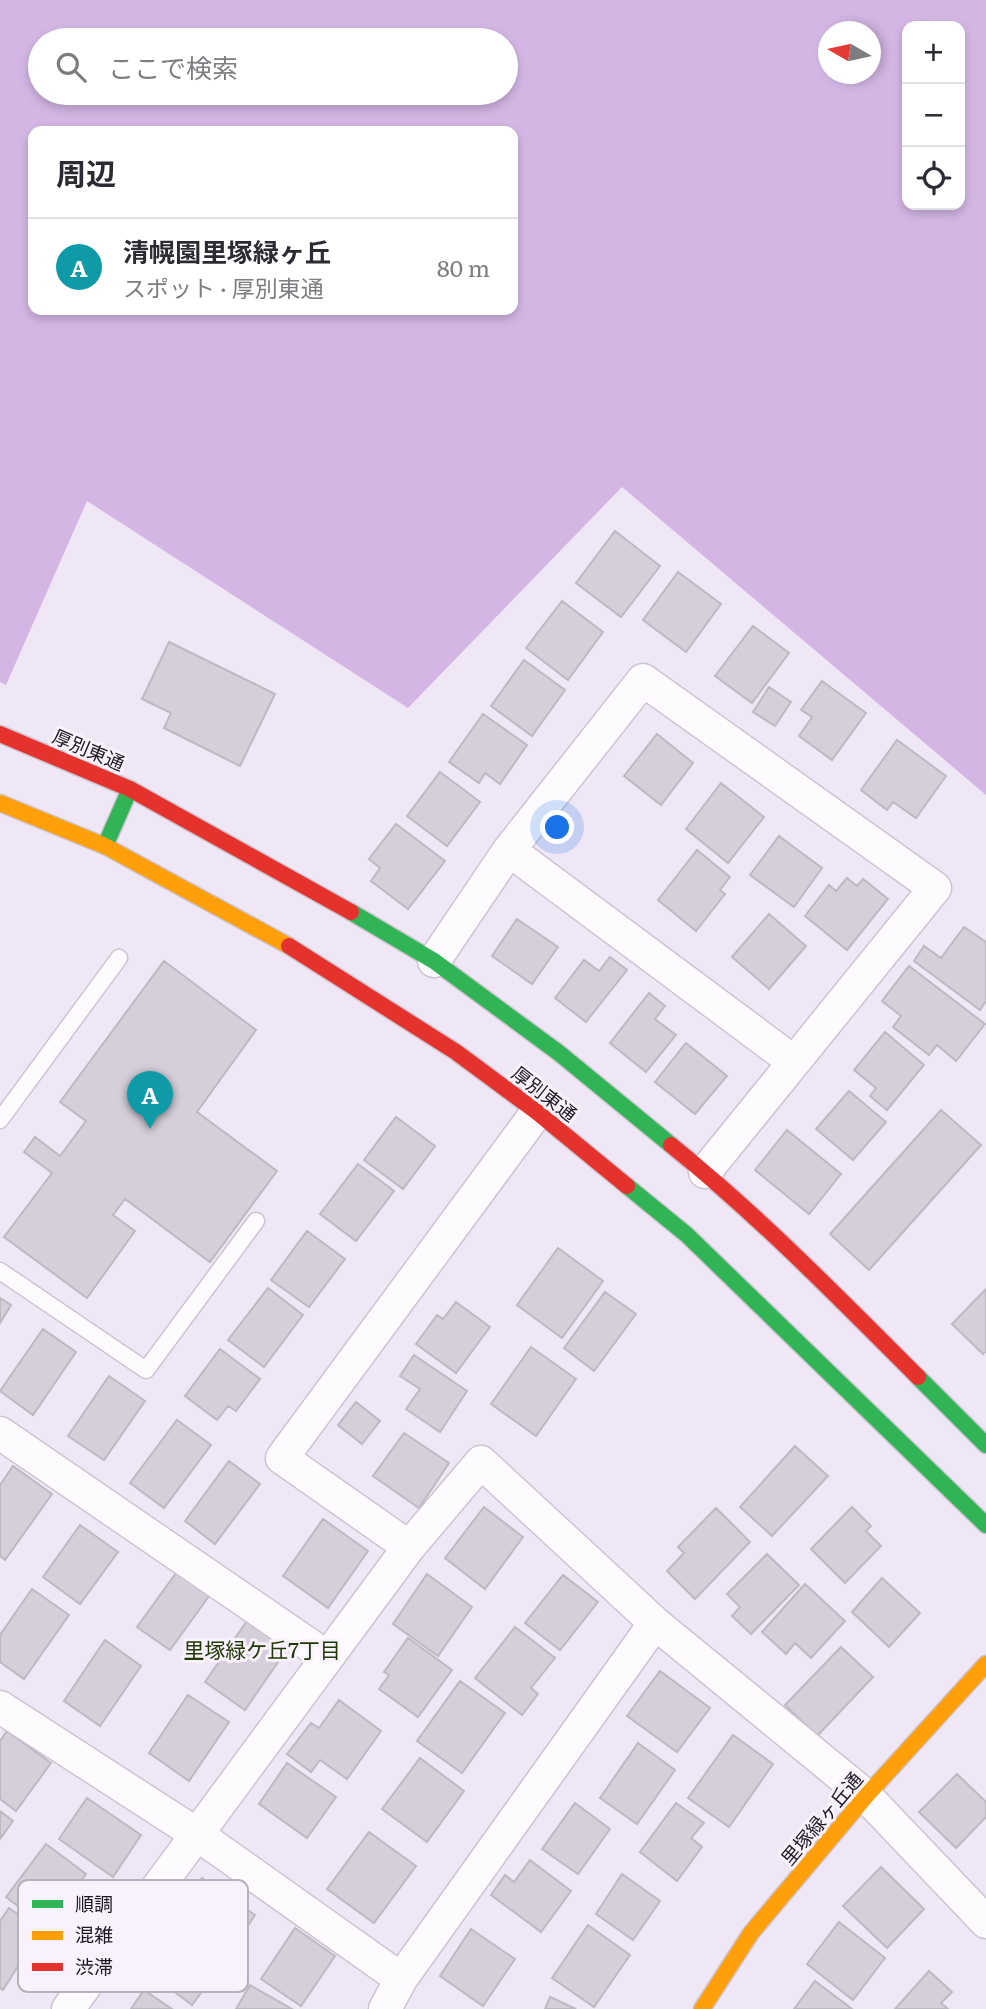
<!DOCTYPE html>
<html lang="ja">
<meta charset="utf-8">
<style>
body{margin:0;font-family:Literata,"Noto Sans JP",serif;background:#f2f2f3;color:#2b2b33}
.controls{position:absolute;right:21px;top:21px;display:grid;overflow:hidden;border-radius:14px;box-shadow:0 4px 10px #0003}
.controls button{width:63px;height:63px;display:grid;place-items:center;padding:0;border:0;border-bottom:2px solid #e1e1e2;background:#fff;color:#2b2b33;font:35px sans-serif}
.compass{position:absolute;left:818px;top:21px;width:63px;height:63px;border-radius:50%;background:#fff;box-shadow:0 4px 10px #0003;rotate:279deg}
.you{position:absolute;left:558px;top:828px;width:24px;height:24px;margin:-18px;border:5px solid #fff;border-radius:50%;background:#1a73e8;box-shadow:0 0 0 10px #1a73e833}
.badge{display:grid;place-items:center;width:46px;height:46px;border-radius:50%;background:#7c3aed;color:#fff;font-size:23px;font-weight:700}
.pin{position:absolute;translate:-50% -58px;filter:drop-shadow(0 2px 4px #0008)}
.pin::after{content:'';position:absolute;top:37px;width:24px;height:21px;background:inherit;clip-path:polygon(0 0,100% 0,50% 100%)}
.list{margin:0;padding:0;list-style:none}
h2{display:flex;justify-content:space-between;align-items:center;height:91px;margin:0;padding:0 28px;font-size:30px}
h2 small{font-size:23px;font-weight:400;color:#7c7c81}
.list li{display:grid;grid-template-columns:46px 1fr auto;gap:21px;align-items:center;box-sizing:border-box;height:98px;padding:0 28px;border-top:2px solid #e1e1e2}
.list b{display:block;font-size:26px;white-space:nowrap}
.list p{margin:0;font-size:23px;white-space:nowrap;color:#7c7c81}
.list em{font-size:23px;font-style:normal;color:#7c7c81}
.icon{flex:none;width:38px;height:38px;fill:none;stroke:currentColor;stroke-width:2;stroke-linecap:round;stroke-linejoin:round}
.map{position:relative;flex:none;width:986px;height:2009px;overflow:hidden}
.search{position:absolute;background:#fff;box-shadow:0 4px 10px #0003;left:28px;top:28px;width:490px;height:77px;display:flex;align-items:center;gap:18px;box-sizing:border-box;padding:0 24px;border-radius:38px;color:#7c7c81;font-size:26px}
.panel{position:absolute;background:#fff;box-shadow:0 4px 10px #0003;left:28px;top:126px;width:490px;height:189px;border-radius:14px}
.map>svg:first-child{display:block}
.forest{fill:#d3b6e4;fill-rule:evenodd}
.building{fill:#d6cfdb;stroke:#beb8c3;stroke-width:2}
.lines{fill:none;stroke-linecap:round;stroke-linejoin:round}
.lane-casing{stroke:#ccc4d0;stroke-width:19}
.street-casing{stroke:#ccc4d0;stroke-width:35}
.fast-casing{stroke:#ccc4d0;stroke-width:19}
.slow-casing{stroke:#ccc4d0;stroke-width:19}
.jam-casing{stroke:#ccc4d0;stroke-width:19}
.lane{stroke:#fdfbfe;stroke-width:16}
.street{stroke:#fdfbfe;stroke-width:32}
.fast{stroke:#30b455;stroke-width:16}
.slow{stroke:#ff9f0a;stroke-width:16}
.jam{stroke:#e5322d;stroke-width:16}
.labels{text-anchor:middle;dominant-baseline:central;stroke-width:6;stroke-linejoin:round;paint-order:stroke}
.street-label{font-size:19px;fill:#1d1821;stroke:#f9f2fd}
.neighbourhood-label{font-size:21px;fill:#213906;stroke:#f9f2fd}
.key{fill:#f9f2fd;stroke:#b7b1bb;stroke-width:2}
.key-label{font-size:19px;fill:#1d1821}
</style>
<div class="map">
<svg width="986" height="2009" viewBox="0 0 986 2009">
<rect width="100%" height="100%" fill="#f0e7f6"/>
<path class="forest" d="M 0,0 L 986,0 L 986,795 L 622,487 L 408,708 L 87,501 L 6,685 L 0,682 ZM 907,26 L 960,26 L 960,205 L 907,205 ZM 828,32 L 870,32 L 870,74 L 828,74 ZM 40,40 L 506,40 L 506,93 L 40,93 ZM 33,131 L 513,131 L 513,310 L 33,310 Z"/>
<path class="building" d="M 615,531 L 660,566 L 621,617 L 576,583 Z
M 678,572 L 721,604 L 686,652 L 643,620 Z
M 562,601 L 603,632 L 568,680 L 526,648 Z
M 753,626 L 789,653 L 752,703 L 715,676 Z
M 169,642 L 275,694 L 240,766 L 164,728 L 171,713 L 142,699 Z
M 524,660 L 565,690 L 532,736 L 491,706 Z
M 822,681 L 866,713 L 832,760 L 799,736 L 812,717 L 801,710 Z
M 769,687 L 791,702 L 775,726 L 753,712 Z
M 483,714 L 527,745 L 500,784 L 485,773 L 479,783 L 449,762 Z
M 657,734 L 693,763 L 661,805 L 624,776 Z
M 897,740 L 946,776 L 916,818 L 893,802 L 887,810 L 861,790 Z
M 440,772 L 480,802 L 447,846 L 407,816 Z
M 721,783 L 764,817 L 728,863 L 686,829 Z
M 396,824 L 445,861 L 408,909 L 371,881 L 380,868 L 369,859 Z
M 779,836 L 822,868 L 794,907 L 750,875 Z
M 697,850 L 730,877 L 720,890 L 725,894 L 696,931 L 658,900 Z
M 847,878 L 857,886 L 863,879 L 888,899 L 847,950 L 805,916 L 829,885 L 836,891 Z
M 769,914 L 806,946 L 769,989 L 732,957 Z
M 517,919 L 558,947 L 532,984 L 492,956 Z
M 964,927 L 986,942 L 986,1001 L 980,1010 L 914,961 L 924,946 L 941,958 Z
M 610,957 L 627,970 L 586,1022 L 555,998 L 584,960 L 599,971 Z
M 164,961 L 256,1030 L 197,1112 L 277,1171 L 210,1262 L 125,1199 L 113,1215 L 135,1231 L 87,1298 L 4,1237 L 52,1173 L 24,1152 L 35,1137 L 60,1156 L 86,1121 L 60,1102 Z
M 909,966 L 985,1024 L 956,1061 L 937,1045 L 929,1055 L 893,1027 L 901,1016 L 882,1001 Z
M 649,993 L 665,1006 L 655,1019 L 676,1035 L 646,1072 L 610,1043 Z
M 885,1032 L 924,1065 L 887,1110 L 870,1096 L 876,1088 L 854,1070 Z
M 686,1043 L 727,1076 L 695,1114 L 655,1082 Z
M 849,1091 L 886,1122 L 853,1160 L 816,1129 Z
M 941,1110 L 981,1145 L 869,1270 L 830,1234 Z
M 396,1117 L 435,1146 L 403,1189 L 364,1160 Z
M 787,1130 L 841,1174 L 809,1214 L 755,1170 Z
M 358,1164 L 394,1191 L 356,1241 L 320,1214 Z
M 307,1231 L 345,1259 L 309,1307 L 271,1280 Z
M 558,1248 L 603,1281 L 562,1338 L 517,1305 Z
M 268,1288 L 303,1315 L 264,1367 L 228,1340 Z
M 986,1289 L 986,1351 L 983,1354 L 952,1324 Z
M 605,1292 L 636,1314 L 594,1371 L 564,1348 Z
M 0,1298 L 11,1305 L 0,1323 Z
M 456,1302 L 490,1327 L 456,1373 L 416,1344 L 437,1315 L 443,1319 Z
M 43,1329 L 76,1352 L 33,1415 L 0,1391 Z
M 531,1347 L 576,1379 L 536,1436 L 491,1404 Z
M 220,1349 L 260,1379 L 236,1411 L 228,1406 L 217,1420 L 185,1396 Z
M 414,1355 L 467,1391 L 440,1432 L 406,1409 L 420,1389 L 400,1376 Z
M 109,1376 L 145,1401 L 104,1460 L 68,1436 Z
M 356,1402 L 380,1421 L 362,1444 L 338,1425 Z
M 177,1420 L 211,1445 L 164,1508 L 130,1483 Z
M 404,1433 L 449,1463 L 419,1508 L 373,1476 Z
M 795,1446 L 828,1476 L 772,1536 L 740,1507 Z
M 229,1461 L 260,1484 L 215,1544 L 185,1521 Z
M 13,1466 L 52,1494 L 5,1560 L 0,1556 L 0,1485 Z
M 484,1507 L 523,1537 L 485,1589 L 445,1558 Z
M 852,1507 L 871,1526 L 866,1531 L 881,1546 L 845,1583 L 811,1549 Z
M 716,1508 L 750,1542 L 695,1599 L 667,1571 L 684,1553 L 678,1547 Z
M 323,1519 L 368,1551 L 328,1608 L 283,1576 Z
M 80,1525 L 118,1552 L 80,1604 L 43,1577 Z
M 767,1554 L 799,1585 L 751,1634 L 732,1616 L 740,1607 L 727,1594 Z
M 179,1569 L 212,1592 L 170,1650 L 137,1627 Z
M 427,1574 L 472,1607 L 438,1656 L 393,1624 Z
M 563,1575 L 598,1602 L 560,1650 L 525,1623 Z
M 882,1578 L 920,1613 L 889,1647 L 852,1612 Z
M 805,1584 L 845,1621 L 811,1658 L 795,1643 L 786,1654 L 762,1632 Z
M 32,1589 L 69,1615 L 24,1679 L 0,1662 L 0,1635 Z
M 247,1621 L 287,1649 L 245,1710 L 205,1682 Z
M 515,1627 L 555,1658 L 531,1688 L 538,1694 L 522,1715 L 475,1678 Z
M 408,1638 L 452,1670 L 418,1717 L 379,1689 L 389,1675 L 384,1672 Z
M 105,1640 L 141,1666 L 100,1726 L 64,1701 Z
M 841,1647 L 873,1677 L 817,1736 L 785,1705 Z
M 660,1671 L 710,1708 L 677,1752 L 627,1716 Z
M 460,1681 L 505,1713 L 462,1773 L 417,1741 Z
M 188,1695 L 229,1722 L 189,1781 L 149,1753 Z
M 339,1700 L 381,1731 L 347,1779 L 320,1760 L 311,1772 L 287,1754 L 311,1723 L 319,1728 Z
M 7,1731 L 51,1763 L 16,1811 L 0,1799 L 0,1741 Z
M 733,1735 L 773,1764 L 729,1827 L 688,1798 Z
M 638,1743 L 675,1770 L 637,1824 L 600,1798 Z
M 420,1758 L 464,1791 L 427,1842 L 382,1809 Z
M 287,1763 L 336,1797 L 307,1838 L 259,1804 Z
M 957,1774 L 986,1802 L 986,1817 L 956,1848 L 919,1812 Z
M 87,1798 L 141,1835 L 113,1877 L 59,1839 Z
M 575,1803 L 610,1829 L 578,1874 L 542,1849 Z
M 676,1803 L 704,1823 L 691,1838 L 702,1847 L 677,1881 L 640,1852 Z
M 0,1811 L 13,1821 L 0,1839 Z
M 369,1832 L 416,1866 L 374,1923 L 327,1889 Z
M 46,1844 L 86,1874 L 47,1928 L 6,1897 Z
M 530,1860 L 571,1891 L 541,1932 L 491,1895 L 505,1875 L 514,1882 Z
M 881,1867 L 924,1909 L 887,1948 L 843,1906 Z
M 622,1874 L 660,1901 L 633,1940 L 596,1914 Z
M 202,1878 L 255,1915 L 227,1957 L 174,1921 Z
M 9,1908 L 51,1937 L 27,1972 L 18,1966 L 3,1990 L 0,1988 L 0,1921 Z
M 839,1922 L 885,1958 L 853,2000 L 807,1964 Z
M 588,1925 L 630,1955 L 594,2007 L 552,1978 Z
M 295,1928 L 335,1956 L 301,2006 L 261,1979 Z
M 471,1929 L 515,1959 L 483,2006 L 440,1976 Z
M 175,1933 L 220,1967 L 192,2005 L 147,1971 Z
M 929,1971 L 952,1992 L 941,2003 L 948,2009 L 895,2009 Z
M 815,1981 L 852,2009 L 794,2009 Z
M 250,1985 L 292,2009 L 236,2009 Z
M 144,1990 L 172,2009 L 131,2009 Z
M 550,1997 L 576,2009 L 545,2009 Z"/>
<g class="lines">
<g class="lane-casing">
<path id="lane" d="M 0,1120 L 119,958
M 0,1271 L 146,1370 L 256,1221"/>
</g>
<g class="street-casing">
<path id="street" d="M 509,850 L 794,1062
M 434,961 L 509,850 L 643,680 L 935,888 L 705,1172
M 0,1433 L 327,1657
M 409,1547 L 282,1458 L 537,1112
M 0,1707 L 198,1835 L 401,1979
M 68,2009 L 409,1547 L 481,1462 L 655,1623 L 866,1796 L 986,1922
M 385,2009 L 401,1979 L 655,1623"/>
</g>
<g class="fast-casing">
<path id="fast" d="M 105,846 L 130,789
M 351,912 L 434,961 L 559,1053 L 671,1145
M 627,1186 L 687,1235 L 986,1525
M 918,1377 L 986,1445"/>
</g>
<g class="slow-casing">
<path id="slow" d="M 0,803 L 105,846 L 289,946
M 702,2009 L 751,1933 L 866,1796 L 986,1664"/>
</g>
<g class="jam-casing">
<path id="jam" d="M 0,734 L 130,789 L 351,912
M 289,946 L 456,1052 L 537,1112 L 627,1186
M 671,1145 C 759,1216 838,1297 918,1377"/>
</g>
<use href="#lane" class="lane"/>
<use href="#street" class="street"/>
<use href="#fast" class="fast"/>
<use href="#slow" class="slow"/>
<use href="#jam" class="jam"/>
</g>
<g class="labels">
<g class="street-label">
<text transform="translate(89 749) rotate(23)">厚別東通</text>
<text transform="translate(545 1093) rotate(38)">厚別東通</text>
<text transform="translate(821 1818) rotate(-50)">里塚緑ヶ丘通</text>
</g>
<g class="neighbourhood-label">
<text x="262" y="1648">里塚緑ケ丘7丁目</text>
</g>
</g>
<rect x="18" y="1880" width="230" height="112" rx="10" class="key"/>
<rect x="32" y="1900" width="31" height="8" fill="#30b455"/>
<rect x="32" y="1931" width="31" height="9" fill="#ff9f0a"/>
<rect x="32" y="1963" width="31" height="8" fill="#e5322d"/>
<g class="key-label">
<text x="75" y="1911">順調</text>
<text x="75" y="1942">混雑</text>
<text x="75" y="1974">渋滞</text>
</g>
</svg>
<div class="controls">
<button>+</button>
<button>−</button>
<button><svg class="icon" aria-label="locate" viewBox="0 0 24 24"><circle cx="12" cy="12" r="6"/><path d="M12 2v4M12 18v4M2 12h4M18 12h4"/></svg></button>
</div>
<svg class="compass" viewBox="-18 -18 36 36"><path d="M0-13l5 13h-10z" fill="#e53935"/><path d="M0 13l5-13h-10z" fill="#7c7c81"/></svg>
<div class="you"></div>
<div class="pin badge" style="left:150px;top:1129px;background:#0f9aa8">A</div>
<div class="search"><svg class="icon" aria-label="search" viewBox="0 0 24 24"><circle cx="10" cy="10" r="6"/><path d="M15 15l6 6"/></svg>ここで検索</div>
<section class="panel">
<h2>周辺<small></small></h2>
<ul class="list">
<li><span class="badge" style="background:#0f9aa8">A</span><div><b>清幌園里塚緑ヶ丘</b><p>スポット · 厚別東通</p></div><em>80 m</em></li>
</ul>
</section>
</div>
